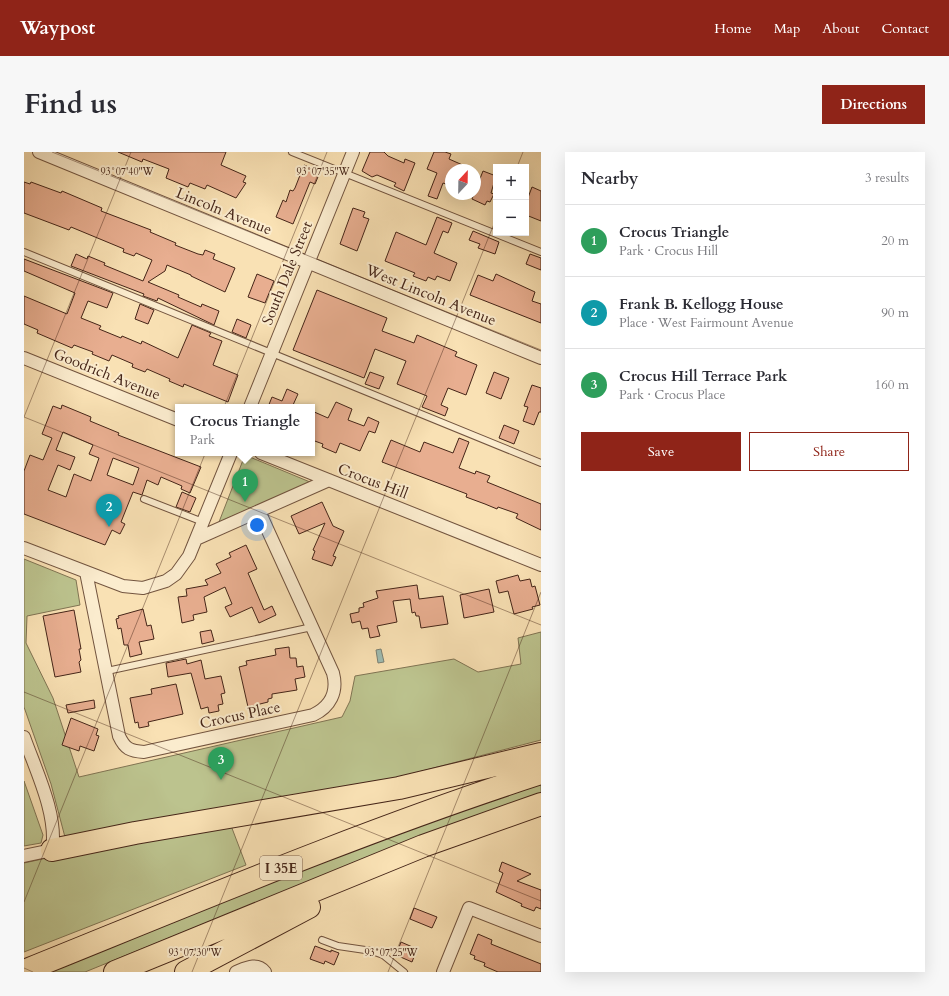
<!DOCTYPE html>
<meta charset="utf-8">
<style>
body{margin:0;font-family:Cardo,serif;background:#f7f7f7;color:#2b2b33}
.controls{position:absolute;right:12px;top:12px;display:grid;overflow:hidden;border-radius:0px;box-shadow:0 4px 16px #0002}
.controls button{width:36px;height:36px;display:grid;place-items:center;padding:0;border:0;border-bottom:1px solid #e1e1e2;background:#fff;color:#2b2b33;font:20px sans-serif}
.compass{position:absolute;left:421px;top:12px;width:36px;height:36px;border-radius:50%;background:#fff;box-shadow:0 4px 16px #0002;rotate:22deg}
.you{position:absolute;left:233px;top:373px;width:14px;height:14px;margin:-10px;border:3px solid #fff;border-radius:50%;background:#1a73e8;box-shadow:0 0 0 6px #1a73e833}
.badge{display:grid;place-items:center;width:26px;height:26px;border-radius:50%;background:#8f2418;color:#fff;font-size:13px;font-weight:700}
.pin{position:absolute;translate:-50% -33px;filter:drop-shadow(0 1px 2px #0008)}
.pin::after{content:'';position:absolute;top:21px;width:14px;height:12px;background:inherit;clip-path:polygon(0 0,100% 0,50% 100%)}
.popup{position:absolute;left:151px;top:252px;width:140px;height:52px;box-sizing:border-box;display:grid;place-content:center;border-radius:0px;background:#fff;filter:drop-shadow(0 1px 3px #0005);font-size:13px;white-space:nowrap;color:#7c7c81}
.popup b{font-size:15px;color:#2b2b33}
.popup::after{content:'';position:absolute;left:50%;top:100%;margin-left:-8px;border:8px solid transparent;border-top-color:#fff}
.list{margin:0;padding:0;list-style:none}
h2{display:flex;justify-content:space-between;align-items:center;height:52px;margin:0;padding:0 16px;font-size:17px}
h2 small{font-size:13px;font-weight:400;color:#7c7c81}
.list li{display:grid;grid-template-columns:26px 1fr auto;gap:12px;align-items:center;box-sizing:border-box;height:72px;padding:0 16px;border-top:1px solid #e1e1e2}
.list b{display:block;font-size:15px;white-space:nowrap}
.list p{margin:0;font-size:13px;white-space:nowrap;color:#7c7c81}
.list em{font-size:13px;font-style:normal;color:#7c7c81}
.actions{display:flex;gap:8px;padding:12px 16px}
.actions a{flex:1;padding:9px 0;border:1px solid #8f2418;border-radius:0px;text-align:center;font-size:14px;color:#8f2418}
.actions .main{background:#8f2418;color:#fff}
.map{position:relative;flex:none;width:517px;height:820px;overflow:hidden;border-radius:0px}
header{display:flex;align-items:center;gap:24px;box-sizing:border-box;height:56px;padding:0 20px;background:#8f2418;color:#fff}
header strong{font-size:19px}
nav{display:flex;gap:22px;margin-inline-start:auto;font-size:14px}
.intro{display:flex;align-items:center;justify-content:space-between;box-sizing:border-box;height:96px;padding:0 24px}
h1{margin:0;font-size:28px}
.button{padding:10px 18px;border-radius:0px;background:#8f2418;color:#fff;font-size:14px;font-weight:700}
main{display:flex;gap:24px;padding:0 24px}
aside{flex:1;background:#fff;border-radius:0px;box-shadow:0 4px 16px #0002}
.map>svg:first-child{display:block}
.green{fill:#bcc38e;stroke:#807453}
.water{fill:#9ebcb2;stroke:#7a8074}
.building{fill:#e8ae90;stroke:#452518;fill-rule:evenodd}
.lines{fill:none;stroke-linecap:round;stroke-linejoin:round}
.service-casing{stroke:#72543f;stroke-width:8}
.minor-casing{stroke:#72543f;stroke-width:14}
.motorway-casing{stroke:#452518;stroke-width:24}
.service{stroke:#fbecce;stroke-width:6}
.minor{stroke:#fbecce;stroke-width:12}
.motorway{stroke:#f9e1b4;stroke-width:22}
.ticks{fill:none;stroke:#452518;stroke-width:1;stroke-opacity:0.45}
.labels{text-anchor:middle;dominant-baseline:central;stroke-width:4;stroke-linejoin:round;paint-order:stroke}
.shield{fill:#fbecce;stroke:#7c614f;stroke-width:1}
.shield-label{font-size:14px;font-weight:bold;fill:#452518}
.street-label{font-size:15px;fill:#452518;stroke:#fbecce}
.ticks-label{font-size:10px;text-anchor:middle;fill:#452518;stroke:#fbecce;stroke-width:4;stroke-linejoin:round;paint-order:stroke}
</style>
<header>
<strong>Waypost</strong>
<nav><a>Home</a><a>Map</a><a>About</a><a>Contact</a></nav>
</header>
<div class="intro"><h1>Find us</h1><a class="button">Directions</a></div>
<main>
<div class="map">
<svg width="517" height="820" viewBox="0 0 517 820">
<rect width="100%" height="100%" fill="#f9e1b4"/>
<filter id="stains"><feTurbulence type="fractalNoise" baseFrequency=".005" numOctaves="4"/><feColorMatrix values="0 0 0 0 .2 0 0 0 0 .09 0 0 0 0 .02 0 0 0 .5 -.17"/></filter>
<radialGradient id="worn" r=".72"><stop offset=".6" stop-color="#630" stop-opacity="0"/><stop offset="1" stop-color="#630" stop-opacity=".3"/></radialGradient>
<path class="green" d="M 221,303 L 286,330 L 195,370 Z
M 0,407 L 52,428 L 56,453 L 3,464 L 2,491 L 29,546 L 55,625 L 318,565 L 326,549 L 331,524 L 430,507 L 454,520 L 497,512 L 494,486 L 517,480 L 517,588 L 352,631 L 42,689 L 27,632 L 0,555 Z
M 0,629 L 19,683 L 17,691 L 0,694 Z
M 517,632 L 517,641 L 337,708 L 61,820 L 24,820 L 333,695 Z
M 206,671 L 222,713 L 0,800 L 0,711 L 87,692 Z"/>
<path class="water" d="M 357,497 L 360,510 L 354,511 L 352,498 Z"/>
<path class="building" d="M 94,0 L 202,0 L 197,13 L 222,24 L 219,30 L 222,31 L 212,46 L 183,33 L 181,37 L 166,31 L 164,35 L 142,26 L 145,17 L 119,7 L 118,10 Z
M 346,0 L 360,0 L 364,4 L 380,11 L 381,7 L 391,11 L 380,39 L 370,34 L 372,31 L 353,23 L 348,25 L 338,19 Z
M 410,0 L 421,0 L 427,2 L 425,7 L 450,18 L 427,18 L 427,34 L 419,31 L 413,47 L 404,44 L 413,21 L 403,17 Z
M 280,13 L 296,20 L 291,32 L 286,30 L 269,72 L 252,65 L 259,48 L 262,50 L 266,38 L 269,39 L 271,36 Z
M 459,19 L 472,24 L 467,41 L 470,42 L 466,50 L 463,49 L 461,53 L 448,47 Z
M 0,30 L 6,32 L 7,30 L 37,41 L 38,39 L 78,56 L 77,59 L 127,78 L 126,80 L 152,91 L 151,93 L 174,102 L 179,103 L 181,98 L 191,102 L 189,107 L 211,116 L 201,140 L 167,124 L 167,123 L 143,113 L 141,119 L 124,130 L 155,143 L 154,145 L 177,155 L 178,152 L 195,159 L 190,173 L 134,146 L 133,149 L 119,144 L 120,142 L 47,114 L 52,102 L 63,107 L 64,104 L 81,111 L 80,113 L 119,129 L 128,108 L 112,101 L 110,104 L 99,100 L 100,97 L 47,75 L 45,78 L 0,61 Z
M 508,35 L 517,39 L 517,69 L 502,63 L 502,51 Z
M 329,56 L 341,60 L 339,65 L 345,67 L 333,99 L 316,92 Z
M 413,65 L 428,71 L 424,81 L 419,79 L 410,101 L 433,111 L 426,129 L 413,124 L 411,128 L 404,125 L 402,129 L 389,124 L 391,121 L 361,109 L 372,80 L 402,93 Z
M 449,79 L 475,90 L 471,102 L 454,96 L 456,92 L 445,88 Z
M 506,102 L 517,106 L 517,118 L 502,112 Z
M 0,107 L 89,141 L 83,156 L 64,149 L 57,166 L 77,174 L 75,177 L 97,186 L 98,184 L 117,192 L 118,189 L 154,206 L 168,173 L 187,181 L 185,184 L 198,189 L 189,213 L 214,223 L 204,250 L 160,232 L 159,235 L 145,229 L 146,227 L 123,217 L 121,220 L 108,215 L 109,212 L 88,203 L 85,209 L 68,202 L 69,200 L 50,193 L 48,196 L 13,181 L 14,178 L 0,172 L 0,144 L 43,162 L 51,141 L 0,119 Z
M 233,122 L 250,129 L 241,151 L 224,145 Z
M 472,122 L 511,140 L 508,149 L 517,152 L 517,171 L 446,143 L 454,123 L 469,129 Z
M 293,138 L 363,166 L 358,179 L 390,191 L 393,183 L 433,200 L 431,204 L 453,213 L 442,243 L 424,236 L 417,253 L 424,256 L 421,264 L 398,255 L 403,244 L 373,232 L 382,209 L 351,197 L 340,226 L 269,198 Z
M 116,152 L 130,158 L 124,172 L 111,167 Z
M 213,167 L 227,173 L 222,186 L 208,180 Z
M 346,220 L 360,225 L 355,237 L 341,232 Z
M 470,220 L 485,226 L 477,247 L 462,241 Z
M 508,233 L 517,236 L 517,260 L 515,260 L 510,273 L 499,269 L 504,255 L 500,254 Z
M 263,237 L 274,242 L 269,253 L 271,255 L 244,255 L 248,245 L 258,249 Z
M 312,250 L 328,257 L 324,268 L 340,274 L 344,265 L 355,270 L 351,281 L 345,279 L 336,299 L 316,291 L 312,301 L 298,295 L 299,292 L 288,288 L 288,259 L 304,266 Z
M 38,253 L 67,265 L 66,269 L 95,281 L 94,283 L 177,315 L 166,341 L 157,337 L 158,334 L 137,325 L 134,333 L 123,328 L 118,343 L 109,340 L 97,370 L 101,372 L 96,382 L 88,378 L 81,393 L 0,362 L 0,319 L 6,303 L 19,308 L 28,286 L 18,282 L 29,254 L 37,257 ZM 39,280 L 69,293 L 65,302 L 75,306 L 67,329 L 50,322 L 42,345 L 24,338 L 34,313 L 46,318 L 51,305 L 32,298 ZM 89,306 L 115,316 L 109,333 L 83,323 Z
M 480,273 L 495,279 L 490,292 L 475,286 Z
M 435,286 L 445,290 L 435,316 L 451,322 L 452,319 L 466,324 L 463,330 L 517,352 L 517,378 L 492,366 L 494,362 L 474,355 L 473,357 L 461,352 L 442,345 L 443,342 L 358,310 L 367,288 L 396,300 L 400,290 L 429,301 Z
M 158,340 L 172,346 L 166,360 L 152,355 Z
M 298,350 L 309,374 L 320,379 L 309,404 L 312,405 L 308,414 L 288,407 L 291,399 L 289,398 L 301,371 L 275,382 L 267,364 Z
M 222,393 L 233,417 L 224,421 L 240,458 L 248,454 L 252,463 L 235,471 L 228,455 L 206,465 L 201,455 L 208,452 L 201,435 L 180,445 L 183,460 L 169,463 L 170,468 L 158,471 L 154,445 L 163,444 L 162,437 L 184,433 L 181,428 L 197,421 L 192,412 L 207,405 L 205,401 Z
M 494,423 L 496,429 L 506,427 L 508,435 L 511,434 L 516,453 L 508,455 L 509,457 L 490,462 L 484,439 L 475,441 L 472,429 Z
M 393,433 L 395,447 L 419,444 L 424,472 L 397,476 L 395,464 L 392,464 L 391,460 L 388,461 L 386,447 L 369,449 L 373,470 L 353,474 L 356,484 L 346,486 L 344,476 L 338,477 L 336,469 L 328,471 L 326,462 L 335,460 L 335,456 L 340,455 L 339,451 L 354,446 L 352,439 Z
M 465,437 L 470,460 L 440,466 L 436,443 Z
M 119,457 L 123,474 L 127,473 L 130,487 L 115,490 L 118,502 L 106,505 L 104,493 L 100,493 L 97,476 L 94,477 L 92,467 L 95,466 L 94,464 Z
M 50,458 L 57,497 L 55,497 L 57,508 L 55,510 L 57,520 L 31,525 L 19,464 Z
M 187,478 L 190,489 L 178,492 L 176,480 Z
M 265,495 L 266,506 L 272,506 L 273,515 L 279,514 L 281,525 L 271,527 L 273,538 L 248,542 L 248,546 L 244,547 L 244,550 L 224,555 L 215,515 L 223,513 L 222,509 L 252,503 L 251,497 Z
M 162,507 L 163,512 L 177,508 L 181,527 L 197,524 L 201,541 L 197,542 L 199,552 L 194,553 L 195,559 L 185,561 L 184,555 L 177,557 L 167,521 L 144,525 L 142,511 Z
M 152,532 L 159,562 L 124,570 L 125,574 L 115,576 L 114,570 L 111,571 L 106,546 L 128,542 L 127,537 Z
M 70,548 L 71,556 L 44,561 L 42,553 Z
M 47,566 L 74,577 L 72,583 L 75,584 L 70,599 L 56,594 L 55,599 L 38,593 Z
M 478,710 L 507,722 L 493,729 L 517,738 L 517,757 L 512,755 L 510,759 L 497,754 L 498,752 L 472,740 L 479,721 L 475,719 Z
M 390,756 L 413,765 L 408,776 L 386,767 Z
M 454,782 L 468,788 L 467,792 L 517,812 L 517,820 L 474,820 L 460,814 L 461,811 L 450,807 L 451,804 L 446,802 Z
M 377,790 L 393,797 L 388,810 L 372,803 Z
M 291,794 L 307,800 L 307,798 L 315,801 L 310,813 L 301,809 L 300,812 L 286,807 Z"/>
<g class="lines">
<g class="service-casing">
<path id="service" d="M 268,0 L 517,100
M 0,100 L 517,311
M 120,347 L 179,370
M 83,519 L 288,475
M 298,788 L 314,794 L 348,799 L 359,803 L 380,820"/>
</g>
<g class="minor-casing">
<path id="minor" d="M 15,0 L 517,206
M 0,206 L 154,268
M 226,255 L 329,0
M 237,301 L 517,413
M 172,387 L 305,328
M 0,396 L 99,434 L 119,436 L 142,429 L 152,422 L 165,404 L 207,301
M 62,420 L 95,584 C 101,597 106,599 120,600 L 289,563 C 306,555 314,540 309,521 L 235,359
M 0,585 C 12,619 34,663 28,698 L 0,704
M 212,820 C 222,816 233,810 241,820
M 419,820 L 445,756 L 517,784"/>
</g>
<g class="motorway-casing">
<path id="motorway" d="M 28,698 L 111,681 L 375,636 L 517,602
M 0,819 C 171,750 341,678 517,621
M 91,820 L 399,694 L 517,652
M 162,820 L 285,755"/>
</g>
<use href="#service" class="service"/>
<use href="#minor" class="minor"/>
<use href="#motorway" class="motorway"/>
</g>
<path class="ticks" d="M 28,0 L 517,198M 493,15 L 499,0M 0,265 L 107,0M 0,265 L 517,473M 0,540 L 517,749M 0,750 L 303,0M 0,816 L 9,820M 168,820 L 472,67M 364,820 L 517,440"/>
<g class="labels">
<rect class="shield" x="236" y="704" width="42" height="24" rx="3"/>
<g class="shield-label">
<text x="257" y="716">I 35E</text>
</g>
<g class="street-label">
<text transform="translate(200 59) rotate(22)">Lincoln Avenue</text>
<text transform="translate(263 121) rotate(-68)">South Dale Street</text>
<text transform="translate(407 143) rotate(22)">West Lincoln Avenue</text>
<text transform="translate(83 222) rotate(22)">Goodrich Avenue</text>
<text transform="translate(349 329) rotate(21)">Crocus Hill</text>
<text transform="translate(216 563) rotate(-12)">Crocus Place</text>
</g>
</g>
<g class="ticks-label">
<text x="103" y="23">93°07'40"W</text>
<text x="299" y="23">93°07'35"W</text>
<text x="171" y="804">93°07'30"W</text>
<text x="367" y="804">93°07'25"W</text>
</g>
<rect width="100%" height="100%" filter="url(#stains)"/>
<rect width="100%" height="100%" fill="url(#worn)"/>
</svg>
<div class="controls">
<button>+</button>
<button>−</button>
</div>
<svg class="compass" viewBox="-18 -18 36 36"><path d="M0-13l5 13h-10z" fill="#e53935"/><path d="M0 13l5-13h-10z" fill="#7c7c81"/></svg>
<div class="you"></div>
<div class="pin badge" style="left:221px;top:350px;background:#2e9e5b">1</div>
<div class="popup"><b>Crocus Triangle</b>Park</div>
<div class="pin badge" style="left:85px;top:375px;background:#0f9aa8">2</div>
<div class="pin badge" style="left:197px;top:628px;background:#2e9e5b">3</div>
</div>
<aside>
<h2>Nearby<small>3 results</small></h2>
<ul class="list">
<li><span class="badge" style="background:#2e9e5b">1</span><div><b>Crocus Triangle</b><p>Park · Crocus Hill</p></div><em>20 m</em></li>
<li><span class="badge" style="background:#0f9aa8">2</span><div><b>Frank B. Kellogg House</b><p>Place · West Fairmount Avenue</p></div><em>90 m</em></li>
<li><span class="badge" style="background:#2e9e5b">3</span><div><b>Crocus Hill Terrace Park</b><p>Park · Crocus Place</p></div><em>160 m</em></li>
</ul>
<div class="actions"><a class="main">Save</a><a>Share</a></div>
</aside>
</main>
